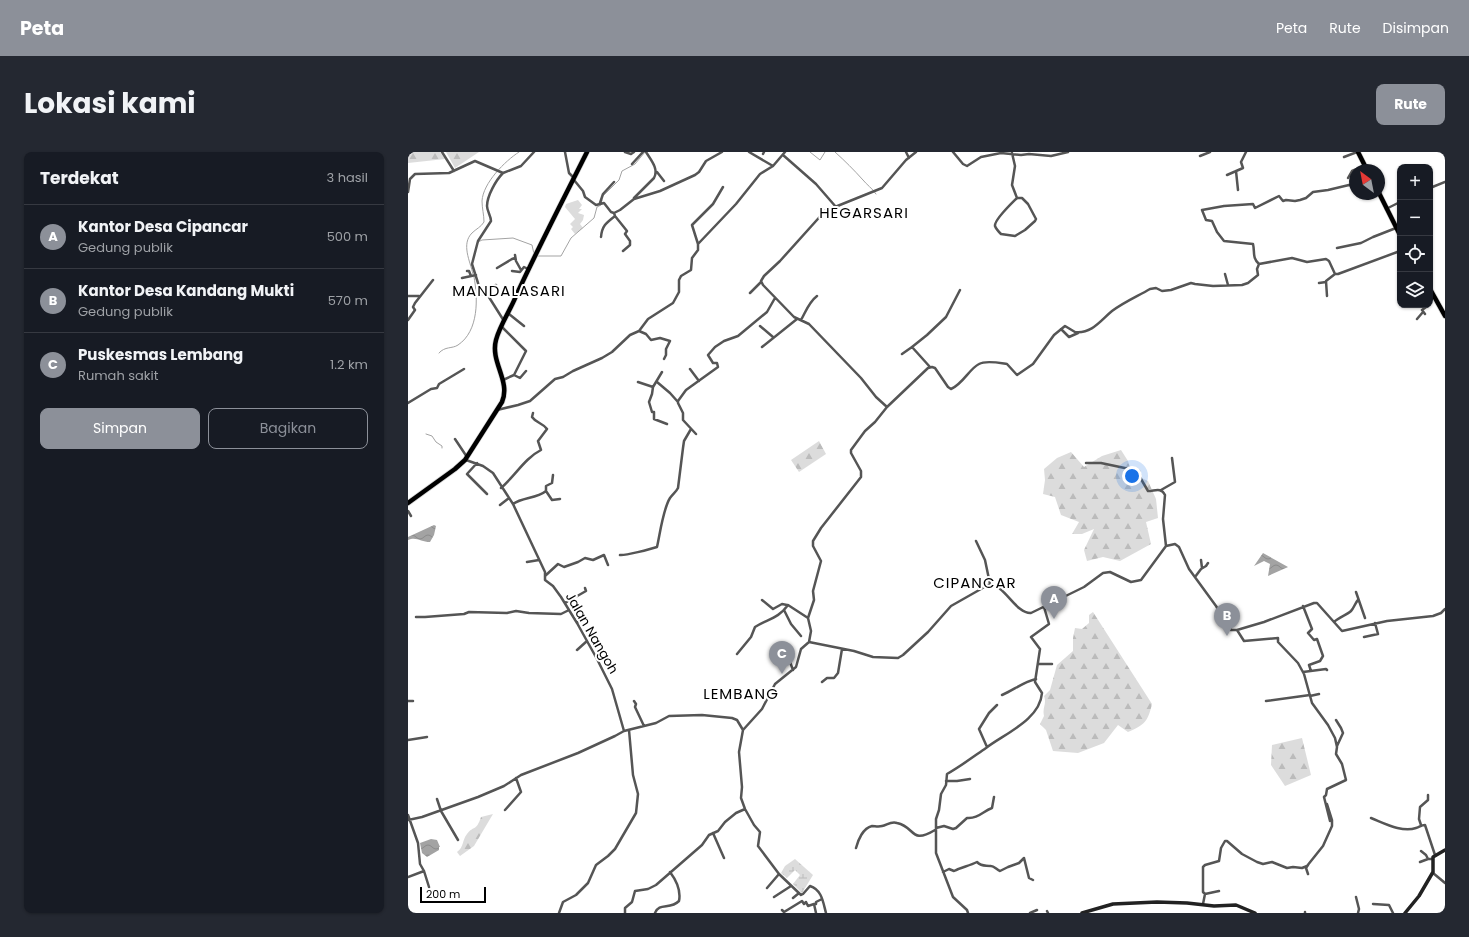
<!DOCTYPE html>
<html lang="id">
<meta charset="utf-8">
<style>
body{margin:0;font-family:Poppins,sans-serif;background:#242831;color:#f1f3f6}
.controls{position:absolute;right:12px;top:12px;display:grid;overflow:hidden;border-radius:8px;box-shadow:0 1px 3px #0004}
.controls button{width:36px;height:36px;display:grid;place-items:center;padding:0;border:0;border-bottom:1px solid #363941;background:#171b24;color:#f1f3f6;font:20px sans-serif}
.compass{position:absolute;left:941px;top:12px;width:36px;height:36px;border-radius:50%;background:#171b24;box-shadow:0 1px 3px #0004;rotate:328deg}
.scale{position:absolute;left:12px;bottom:10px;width:66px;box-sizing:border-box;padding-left:4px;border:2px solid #000;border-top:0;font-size:11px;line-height:14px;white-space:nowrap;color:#000;-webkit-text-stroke:3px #fff;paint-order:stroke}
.you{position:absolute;left:724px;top:324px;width:14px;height:14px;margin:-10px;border:3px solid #fff;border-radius:50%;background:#1a73e8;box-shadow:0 0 0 6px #1a73e833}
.badge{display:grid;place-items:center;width:26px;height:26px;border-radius:50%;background:#8c9099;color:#fff;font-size:13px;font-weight:700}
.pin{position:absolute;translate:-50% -33px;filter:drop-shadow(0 1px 2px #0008)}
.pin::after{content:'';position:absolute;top:21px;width:14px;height:12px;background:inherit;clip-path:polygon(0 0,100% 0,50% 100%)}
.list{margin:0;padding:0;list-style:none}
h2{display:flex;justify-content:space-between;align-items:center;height:52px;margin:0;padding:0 16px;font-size:17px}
h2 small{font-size:13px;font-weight:400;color:#9ea1a6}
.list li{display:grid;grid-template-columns:26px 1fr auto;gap:12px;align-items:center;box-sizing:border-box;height:64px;padding:0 16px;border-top:1px solid #363941}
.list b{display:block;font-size:15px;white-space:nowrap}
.list p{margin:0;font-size:13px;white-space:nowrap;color:#9ea1a6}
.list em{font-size:13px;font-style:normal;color:#9ea1a6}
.actions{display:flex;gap:8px;padding:12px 16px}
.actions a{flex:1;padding:9px 0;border:1px solid #8c9099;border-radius:8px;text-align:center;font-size:14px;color:#8c9099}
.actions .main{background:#8c9099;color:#fff}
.icon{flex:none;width:22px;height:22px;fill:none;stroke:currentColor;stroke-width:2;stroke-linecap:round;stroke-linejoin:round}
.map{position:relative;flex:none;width:1037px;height:761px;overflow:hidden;border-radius:8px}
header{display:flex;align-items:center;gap:24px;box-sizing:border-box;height:56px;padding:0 20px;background:#8c9099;color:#fff}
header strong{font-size:19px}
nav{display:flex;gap:22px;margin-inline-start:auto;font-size:14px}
.intro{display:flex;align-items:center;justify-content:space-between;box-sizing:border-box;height:96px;padding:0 24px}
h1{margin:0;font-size:28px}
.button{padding:10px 18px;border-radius:8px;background:#8c9099;color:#fff;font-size:14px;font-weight:700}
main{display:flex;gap:24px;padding:0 24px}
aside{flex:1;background:#171b24;border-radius:8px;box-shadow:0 1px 3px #0004}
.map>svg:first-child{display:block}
.grass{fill:#dcdcdc}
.forest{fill:url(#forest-firs)}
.wetland{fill:url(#wetland-marsh)}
.water{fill:url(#water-waves)}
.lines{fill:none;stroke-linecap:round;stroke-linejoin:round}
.stream{stroke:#a3a3a3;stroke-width:1}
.primary-casing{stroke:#dbdbdb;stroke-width:6}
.street{stroke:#555;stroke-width:2.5}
.secondary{stroke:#222;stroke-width:3.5}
.primary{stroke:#000;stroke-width:4.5}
.labels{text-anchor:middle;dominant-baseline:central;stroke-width:4;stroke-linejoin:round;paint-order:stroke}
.street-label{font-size:13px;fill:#000;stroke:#fff}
.quarter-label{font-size:15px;letter-spacing:1px;fill:#000;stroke:#fff}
</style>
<header>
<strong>Peta</strong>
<nav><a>Peta</a><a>Rute</a><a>Disimpan</a></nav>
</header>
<div class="intro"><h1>Lokasi kami</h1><a class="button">Rute</a></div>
<main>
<aside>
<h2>Terdekat<small>3 hasil</small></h2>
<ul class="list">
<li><span class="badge">A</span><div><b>Kantor Desa Cipancar</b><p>Gedung publik</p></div><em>500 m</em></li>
<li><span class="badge">B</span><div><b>Kantor Desa Kandang Mukti</b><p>Gedung publik</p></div><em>570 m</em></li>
<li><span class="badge">C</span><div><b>Puskesmas Lembang</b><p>Rumah sakit</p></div><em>1.2 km</em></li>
</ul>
<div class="actions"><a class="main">Simpan</a><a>Bagikan</a></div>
</aside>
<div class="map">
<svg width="1037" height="761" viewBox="0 0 1037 761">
<defs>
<pattern id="forest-firs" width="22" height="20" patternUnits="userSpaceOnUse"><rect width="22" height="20" fill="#dcdcdc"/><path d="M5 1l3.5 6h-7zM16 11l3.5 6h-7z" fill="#bbb"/></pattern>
<pattern id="wetland-marsh" width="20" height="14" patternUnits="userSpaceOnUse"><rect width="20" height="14" fill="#dcdcdc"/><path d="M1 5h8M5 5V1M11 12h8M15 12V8" fill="none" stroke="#bbb"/></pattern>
<pattern id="water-waves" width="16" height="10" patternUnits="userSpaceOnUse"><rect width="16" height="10" fill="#a3a3a3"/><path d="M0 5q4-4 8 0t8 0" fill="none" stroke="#8b8b8b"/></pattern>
</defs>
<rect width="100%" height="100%" fill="#fff"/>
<path class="grass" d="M 170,48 L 174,53 L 171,57 L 174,57 L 170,61 L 176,63 L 175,68 L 172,72 L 175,76 L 167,82 L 163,77 L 165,75 L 162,72 L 167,67 L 157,55 L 158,52 Z"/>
<path class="forest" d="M 0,0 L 32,0 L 37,7 L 0,11 Z
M 38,0 L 71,0 L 47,16 Z
M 411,289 L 418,302 L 391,320 L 383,308 Z
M 713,298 L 720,309 L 724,322 L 740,329 L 748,347 L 750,366 L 738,370 L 743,392 L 712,409 L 695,405 L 679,409 L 676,398 L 686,377 L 674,382 L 664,382 L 671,370 L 653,363 L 647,345 L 635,342 L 637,328 L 636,317 L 649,306 L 663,300 L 676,315 L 694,304 Z
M 685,460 L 744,552 C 740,569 737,573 720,580 L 710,573 L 696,591 L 670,601 L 645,599 L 638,578 L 632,572 L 636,564 C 634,556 639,552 636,544 L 642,538 L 649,513 L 665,499 L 665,486 L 667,476 L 674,477 L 681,471 L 681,463 Z
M 894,586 L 903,623 L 877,634 L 863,613 L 864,593 Z
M 85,662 L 66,694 L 52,704 L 49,700 C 56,695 54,688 59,682 C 66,673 68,680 73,665 Z"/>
<path class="wetland" d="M 387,707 L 405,723 L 394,741 L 385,732 L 392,723 L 387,718 L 379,726 L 373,721 L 377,714 Z"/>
<path class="water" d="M 26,373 L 28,374 L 26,383 L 22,390 C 13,390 8,384 0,388 L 0,385 Z
M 855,401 L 880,415 L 860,424 L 862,412 L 856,409 L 846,414 Z
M 23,687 L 29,688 L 32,695 L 31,695 L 31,698 L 19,705 L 14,701 L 12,691 Z"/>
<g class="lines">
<path class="stream" d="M 402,0 L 412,8 L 417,0
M 427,0 C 437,9 446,18 455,28 C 459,33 464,36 468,42
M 196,43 L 211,28 L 214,19 L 227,12 L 237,0
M 70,90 L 74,88 L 105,86 L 124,93 L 126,102
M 130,104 L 153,104 L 163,86 L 186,66 L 189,55 L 193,53 L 194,48
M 65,122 C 62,109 53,92 64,81 C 68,77 73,75 76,70 C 76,63 74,56 74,49 C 75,31 97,9 111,0
M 31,201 C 37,194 44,197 50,193 C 71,179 70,146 66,125
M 18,282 L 24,284 L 28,290 L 34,294 L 34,296"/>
<g class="primary-casing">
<path id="primary" d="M 950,0 L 959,18
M 971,41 L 992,83
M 1022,137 L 1037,164
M 0,351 L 47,317 L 57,308 L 94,250 C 103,229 82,210 88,188 C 92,173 102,159 108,144 C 130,96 155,48 179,0"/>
</g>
<path class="street" d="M 34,0 L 46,19
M 157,0 L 161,21 L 166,26
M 217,0 L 223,2 L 226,0
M 498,0 L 501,6
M 545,0 L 555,12 L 559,14 L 573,5 L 593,1 L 613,3 L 621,2 L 643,4 L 660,0
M 604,1 L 607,14 L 604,33 L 609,46 C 604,51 586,68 587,74 C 588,77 591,80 593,82 L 607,84 L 617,78 L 627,69 L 628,67 L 620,52 L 614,46 L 609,46
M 355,2 L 356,0
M 375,3 L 408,32 L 428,55
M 792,4 L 802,0
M 936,5 L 949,0
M 224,12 L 235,0
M 365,14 L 377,0
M 828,19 L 830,38
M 249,20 L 256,29
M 819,23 L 835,16 L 833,10 L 838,0
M 940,26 L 944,19 L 956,14
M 166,28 L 175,39 L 177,45 L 188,53 L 196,51 L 203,60 L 206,61 L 212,58 L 226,47 L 252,39 L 287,23 L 291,20 L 298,9 L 314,0
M 1022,36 L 1037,30
M 0,40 L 2,27 L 7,22 L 41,21 L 67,9 L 95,21 L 113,14 L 126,0
M 226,46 L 246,26 C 251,17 243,8 238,0
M 192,51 L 195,42 L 206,30
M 978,57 L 992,50
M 206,61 L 207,64 L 219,79 L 217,82 L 222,89 L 222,93 L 215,99
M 193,85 C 194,74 198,71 207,64
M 290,92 L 284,73 L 305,52 L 315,35
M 929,96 L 953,91 L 965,85 L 988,76
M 107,103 L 108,109 L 113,118
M 851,112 C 844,106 847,100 845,92 L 816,89 L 809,80 L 804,69 L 798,68 L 794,58 L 816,54 L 845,52 L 847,56 L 871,44 L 875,49 L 878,48 L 887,49 L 892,48 L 898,46 L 905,40 L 920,38 L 941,33 L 947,34
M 89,116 L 104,107 L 107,106
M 59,119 L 61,119 L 63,124
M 104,119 L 112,120 L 116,115 L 120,117
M 817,122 L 820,133
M 54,126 L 68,123
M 911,131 L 918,130
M 88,133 L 80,136 L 79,142 L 72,142 L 70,131 L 64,112 L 70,89 L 83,69 C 83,64 79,59 79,54 C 79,44 88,28 95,21
M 342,141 L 353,130
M 79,142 L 96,169
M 0,144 L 11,144
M 919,144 L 918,129 L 927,122
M 101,162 L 116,174
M 1017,162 L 1014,158 L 1021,153
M 1009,167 L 1015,160
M 0,168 L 7,158 L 5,155 L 7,151 L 25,128
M 393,168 C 398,159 401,150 409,144
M 352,174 L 365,185
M 94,175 L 118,199 L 106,223
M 653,177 L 661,185 L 670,181
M 231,179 L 238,182 L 243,188 L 252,186 L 262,189 L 258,197 L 258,203 L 256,207
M 354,195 L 389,167
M 494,202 L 504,195
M 522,215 L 504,195 L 519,183 L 538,165 L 552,138
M 282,217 L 291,229
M 95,228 L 106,223 L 112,226 L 118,219
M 230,230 L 245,235 L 254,220
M 249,230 L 262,241 L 270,250
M 245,235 L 244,242 L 241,250 L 244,260 L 246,260 L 246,267 L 259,272
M 0,251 L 23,237 L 29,236 L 31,232 L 56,217
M 479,255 L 468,245 L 453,226 L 401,172 L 386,165 L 355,133 L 353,129 L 356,124 L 372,109 L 417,59 L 474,36 L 498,8 L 508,0
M 89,258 L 110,253 L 122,249 L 147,227 L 155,225 L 165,219 L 194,206 L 204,200 L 222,183 L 231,179 L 240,167 L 265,151 L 271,140 L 271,128 L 273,124 L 283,118 L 284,106 L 290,98 L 290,92 L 328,52 L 352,22 L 365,14 L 341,0
M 288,282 L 275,268 L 275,261 L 270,251 L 270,249 L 278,238 L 310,215 L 309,211 L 305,211 L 300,203 L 307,195 L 316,189 L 330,184 L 359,160 L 367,146
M 47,287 L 59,305
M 58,308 L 75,314 L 85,321 L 105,352 L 137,420 L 137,428 L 145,434 L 153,445 L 169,471 L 189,507 L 204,537 L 216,579
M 69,311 L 59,322 L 79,342
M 678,311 L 693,311 L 731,319 L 733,327 L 740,339 C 747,339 753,335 757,343 L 755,367 L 758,394
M 93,336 C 107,324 117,306 133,298 L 130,289 L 139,277 C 135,271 128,271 124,265 L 125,261
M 753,338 L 767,330 L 764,306
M 138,339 L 144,348 L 152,347
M 105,352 C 115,345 128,347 138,339 L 138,334 L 144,331 L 145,323
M 92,353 L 101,346
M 0,359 L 3,364
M 568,389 L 577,408 L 582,432
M 212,403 C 216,404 243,397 249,395 C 252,382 255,357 262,346 C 265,342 268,340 270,336 L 275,296 L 276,289 L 283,277
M 793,408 L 794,416
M 119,410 L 131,408
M 137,424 L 150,412 L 156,415 L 170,410 L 177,406 L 185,408 L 196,403 L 200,413
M 787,425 L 793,417 L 798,414 L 800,411
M 948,440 L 957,466
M 354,448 L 365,457 L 374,452 L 379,453
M 157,451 L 178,439 L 177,436
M 895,454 L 904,477 L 900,481 L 906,488 L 909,487 L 915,504 L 912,509 L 901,513 L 903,519
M 376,458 L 383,472 L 393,484
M 8,465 L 17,465 L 56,462 L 61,460 L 99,461 L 108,459 L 121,461 L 153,462 L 161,458
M 926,470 C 931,465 939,463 943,459 C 946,456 947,451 950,448
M 169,471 L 173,468 L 174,464
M 956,485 L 970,482 L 967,471
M 401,490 L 403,479 L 400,466 L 406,448 L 405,439 L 413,409 L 405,394 L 405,389 L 413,376 L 453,325 L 453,319 L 443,301 L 443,298 L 457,279 L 467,270 L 479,255 L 520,216 L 524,215 L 527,216 L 540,235 L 543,237 C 555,232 561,217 571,212 C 578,208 592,211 599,212 L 609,223 L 625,212 L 646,183 L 657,174 L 667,180 C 684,182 693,168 704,159 C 716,150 730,144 742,137 L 748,136 L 754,139 L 763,138 L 783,131 L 787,132 L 805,134 L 834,133 L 840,131 L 850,123 L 849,117 L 851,112 L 884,106 L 899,110 L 918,107 L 921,109 L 927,122 L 930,122 L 992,99
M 374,497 L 379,502 L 385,518
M 169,498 L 179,489
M 329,502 L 343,485 L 347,475 C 360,467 371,466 380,453 L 400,466
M 630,512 L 644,512
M 895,520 L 918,517 L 919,518
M 414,530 L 419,526 L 426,526 L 430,521 L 434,497
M 594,543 C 606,538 615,530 628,527
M 902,544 L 911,542
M 0,549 L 5,549
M 226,549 L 228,552 L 227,555 L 236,574
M 858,549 L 902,543
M 928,568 L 933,576 L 935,581 L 929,594
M 0,588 L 19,585
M 579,595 L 571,577 L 581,561 L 589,553
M 538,629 L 549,629 L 562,627
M 29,647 L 33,659 L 50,688
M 919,652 L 924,668
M 97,658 L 113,640 L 108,626
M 0,663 L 10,691 L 12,712 L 16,719 L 21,735
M 963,666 C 976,671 994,681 1008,676 C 1012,675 1013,673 1017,673 L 1027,703
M 0,668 L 14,665 L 70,645 L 96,634 L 113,623 L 170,601 L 207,584 L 216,579 L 248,571 L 261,564 L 294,563 L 324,566 L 329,568 L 335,578
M 1013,673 L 1011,667 L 1012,655 L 1020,648 L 1020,643
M 528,676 L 536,674 L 545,677 L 548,676 L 559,666 C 570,667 575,659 584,656 L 586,645
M 305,681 L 316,706
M 448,696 C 450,688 455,676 464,674 C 467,674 470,675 474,674 C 479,673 483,669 489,671 C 508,675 502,693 527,678
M 1013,699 L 1018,703 L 1020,707 L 1025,707
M 1012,710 L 1020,707
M 535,720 L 541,717 L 546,719 C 554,715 561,714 569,710 C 574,715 577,713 583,714 C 586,714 589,718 592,719 L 600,715 L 611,711 L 616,706 L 621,726 L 625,728
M 1025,721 L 1037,731
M 900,722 L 898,716 L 900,713
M 0,725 L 16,719
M 359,736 L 371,722
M 811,739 L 797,742 L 795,740 L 795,715 L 797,713 L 811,709 L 813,696 L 817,689 L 819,689 L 834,702 L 849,710 L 855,712 L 864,710 L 879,716 L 885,715 L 894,716 L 899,714 L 915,694 L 924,674 L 924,668 L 922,669 L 916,645 L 918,643 L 919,637 L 938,628 L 934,612 L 928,602 L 929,595 L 927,586 L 920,573 L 904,551 L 896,522 L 890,511 L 870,490 L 870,486 L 836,489 L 829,478
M 366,745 L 383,734
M 948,745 L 951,757 L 950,761
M 385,746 L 391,741
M 795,752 L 797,742
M 965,752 L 981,753 L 985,761
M 374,758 L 376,760 L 394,749 L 396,752 L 398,750 L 400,754 L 406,752
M 639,759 L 640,761
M 897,760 L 897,761
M 151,761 L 155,750 L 168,743 L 180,731 L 188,713 L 200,704 L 207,697 L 228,661 L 230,642 L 225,623 L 221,578
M 217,761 L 217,756 L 224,750 L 227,739 L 240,737 L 248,733 L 294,693 L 301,683 L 310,679 L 317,670 L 328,661 L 337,657
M 247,761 C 251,750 262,758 271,749 C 273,739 268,728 262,720
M 408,761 L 406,752 L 408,752 L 408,750 L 414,747
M 418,761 C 415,750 414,738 402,734 L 395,742 L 393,743 L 371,722 L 350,694 L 352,680 L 346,673 L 337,657 L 333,646 L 334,635 L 331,600 L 335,578 L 354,557 L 367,532 L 388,515 L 393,497 L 401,490 L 446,499 L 465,505 L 490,506 L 495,503 L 520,480 L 543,454 L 580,433 C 596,430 607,462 623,461 L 676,435 L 695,421 L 702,420 L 723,430 L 733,428 L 758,394 L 767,392 L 771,395 L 781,417 L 808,454 L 823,478 L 829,478 L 856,470 L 906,451 L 909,451 L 934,479 L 979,469 L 1025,464 L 1033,461 L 1037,457
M 560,761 L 559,758 L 545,745 L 528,701 L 528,667 L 531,658 L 533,642 L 538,633 L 539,622 C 553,614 565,605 578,596 C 596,582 632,568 634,541 L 627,530 L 632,497 L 623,485 L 641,472 L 636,455
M 622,761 L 629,758"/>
<path class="secondary" d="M 674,761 L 705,752 L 749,750 L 779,751 L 806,754 L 828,753 L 847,761
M 997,761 L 1011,744 L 1025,720 L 1025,705 L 1037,698"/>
<use href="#primary" class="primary"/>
</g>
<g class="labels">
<g class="street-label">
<text transform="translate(184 481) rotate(60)">Jalan Nangoh</text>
</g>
<g class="quarter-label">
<text x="456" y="60">HEGARSARI</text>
<text x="101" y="138">MANDALASARI</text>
<text x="567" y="430">CIPANCAR</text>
<text x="333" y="541">LEMBANG</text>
</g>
</g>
</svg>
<div class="controls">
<button>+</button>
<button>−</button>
<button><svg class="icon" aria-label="locate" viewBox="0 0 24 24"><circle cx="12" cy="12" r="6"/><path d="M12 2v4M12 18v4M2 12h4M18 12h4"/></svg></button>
<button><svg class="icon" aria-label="layers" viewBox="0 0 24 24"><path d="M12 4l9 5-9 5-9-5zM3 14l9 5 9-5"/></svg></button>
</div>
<svg class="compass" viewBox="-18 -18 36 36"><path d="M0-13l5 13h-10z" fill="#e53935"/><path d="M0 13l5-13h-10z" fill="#9ea1a6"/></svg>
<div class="scale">200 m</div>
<div class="you"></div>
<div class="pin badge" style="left:646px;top:467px">A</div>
<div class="pin badge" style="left:819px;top:484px">B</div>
<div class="pin badge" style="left:374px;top:522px">C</div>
</div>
</main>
